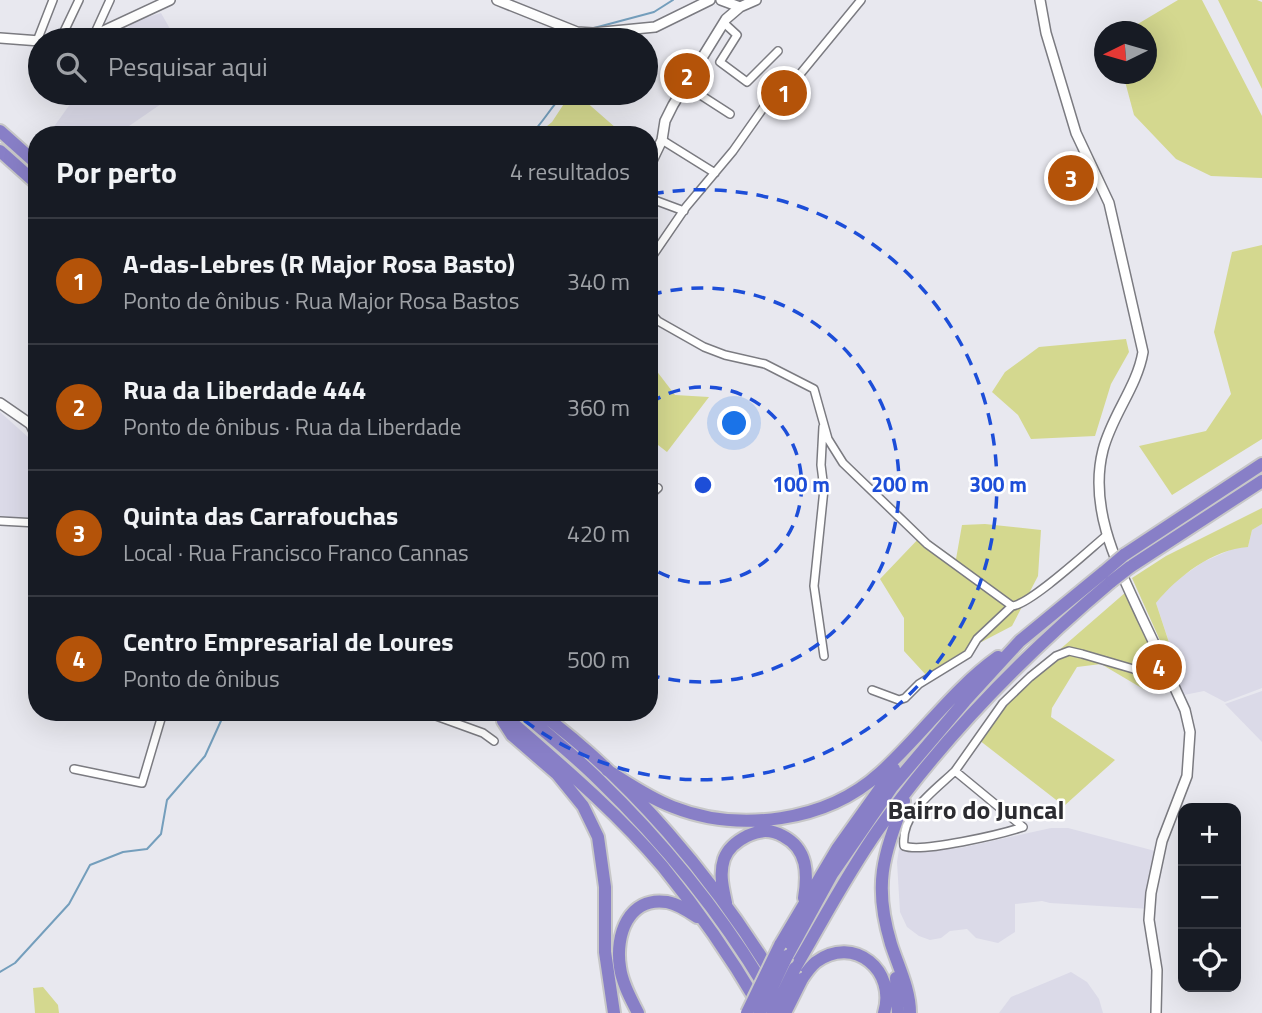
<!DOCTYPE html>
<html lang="pt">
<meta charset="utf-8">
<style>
body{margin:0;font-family:"Titillium Web",sans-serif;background:#242831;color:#f1f3f6}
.controls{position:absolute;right:21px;bottom:21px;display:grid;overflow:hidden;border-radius:14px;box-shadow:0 7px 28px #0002}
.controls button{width:63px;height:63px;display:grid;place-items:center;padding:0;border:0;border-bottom:2px solid #363941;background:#171b24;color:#f1f3f6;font:35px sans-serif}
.compass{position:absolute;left:1094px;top:21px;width:63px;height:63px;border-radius:50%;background:#171b24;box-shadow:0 7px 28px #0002;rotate:265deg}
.you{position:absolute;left:735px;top:424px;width:24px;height:24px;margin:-18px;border:5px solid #fff;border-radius:50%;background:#1a73e8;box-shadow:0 0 0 10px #1a73e833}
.badge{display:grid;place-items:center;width:46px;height:46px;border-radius:50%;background:#b45309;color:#fff;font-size:23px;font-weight:700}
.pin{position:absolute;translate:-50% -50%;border:4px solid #fff;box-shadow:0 2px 7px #0006}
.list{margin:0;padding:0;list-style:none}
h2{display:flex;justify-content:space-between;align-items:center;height:91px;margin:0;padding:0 28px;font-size:30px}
h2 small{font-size:23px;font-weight:400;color:#9ea1a6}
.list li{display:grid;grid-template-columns:46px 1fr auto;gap:21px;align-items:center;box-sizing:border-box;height:126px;padding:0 28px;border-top:2px solid #363941}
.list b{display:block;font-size:26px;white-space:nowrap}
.list p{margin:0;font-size:23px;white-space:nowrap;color:#9ea1a6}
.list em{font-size:23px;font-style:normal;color:#9ea1a6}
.icon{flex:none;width:38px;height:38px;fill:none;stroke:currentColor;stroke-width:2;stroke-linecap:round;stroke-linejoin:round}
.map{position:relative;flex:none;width:1262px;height:1013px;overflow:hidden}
.search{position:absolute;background:#171b24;box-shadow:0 7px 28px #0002;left:28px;top:28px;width:630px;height:77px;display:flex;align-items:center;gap:18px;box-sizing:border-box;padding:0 24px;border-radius:38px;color:#9ea1a6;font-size:26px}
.panel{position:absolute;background:#171b24;box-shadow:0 7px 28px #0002;left:28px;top:126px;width:630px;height:595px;border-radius:28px}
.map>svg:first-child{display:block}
.built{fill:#dbdae8}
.green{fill:#d4d88f}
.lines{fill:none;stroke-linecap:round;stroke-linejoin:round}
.stream{stroke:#749ebc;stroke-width:2}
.minor-casing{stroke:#7b7b81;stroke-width:10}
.tertiary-casing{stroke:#7b7b81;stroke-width:12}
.motorway-casing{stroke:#c7c7c8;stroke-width:16}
.minor{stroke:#fff;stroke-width:7}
.tertiary{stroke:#fff;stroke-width:9}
.motorway{stroke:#887fc7;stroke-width:12}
.motorway-bridge-casing{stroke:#c7c7c8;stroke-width:16;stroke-linecap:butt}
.motorway-bridge{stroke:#887fc7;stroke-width:12}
.ring{fill:none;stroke:#1d4ed8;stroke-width:3.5;stroke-dasharray:12 9}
.labels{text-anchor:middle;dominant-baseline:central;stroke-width:5;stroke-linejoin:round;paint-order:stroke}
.neighbourhood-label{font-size:26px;font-weight:bold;fill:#2c2c31;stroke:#fff}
.centre{fill:#1d4ed8;stroke:#fff;stroke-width:3.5}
.ring-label{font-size:21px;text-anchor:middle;font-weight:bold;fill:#1d4ed8;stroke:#fff;stroke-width:5;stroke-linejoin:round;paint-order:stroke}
</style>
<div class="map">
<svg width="1262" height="1013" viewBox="0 0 1262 1013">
<rect width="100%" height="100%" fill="#e8e8ef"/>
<path class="built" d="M 161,13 L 173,34 L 159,38 L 159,40 L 117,40 L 134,21 Z
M 78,93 L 177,93 L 116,135 L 48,135 Z
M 0,412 L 37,445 L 37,521 L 0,521 Z
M 1262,524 L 1262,688 L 1225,702 L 1204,691 L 1179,696 L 1173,684 L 1179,672 L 1156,603 L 1170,585 L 1203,562 L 1237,547 L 1248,547 L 1252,530 Z
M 1262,691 L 1262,742 L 1225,704 Z
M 1051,828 L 1068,828 L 1159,852 L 1150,909 L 1050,903 L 1042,901 L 1015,904 L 1015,932 L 998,943 L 976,938 L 967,929 L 950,931 L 941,938 L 930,940 L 919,936 L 907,927 L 900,912 L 897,862 L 899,849 L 905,851 L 960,848 Z
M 1071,972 L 1087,982 L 1099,999 L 1103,1013 L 999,1013 L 1011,997 Z"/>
<path class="green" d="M 1178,0 L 1202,0 L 1262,116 L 1262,178 L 1211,176 L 1176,159 L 1134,115 L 1123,74 L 1146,74 L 1146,32 L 1126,31 Z
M 1218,0 L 1257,0 L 1262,2 L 1262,89 Z
M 571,93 L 576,93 L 624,135 L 536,135 L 552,122 Z
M 1262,245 L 1262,439 L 1172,495 L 1139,446 L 1206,431 L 1231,394 L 1214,332 L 1232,252 Z
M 1126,339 L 1129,352 L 1111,384 L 1095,436 L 1031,439 L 1018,415 L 992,392 L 1005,372 L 1039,347 Z
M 649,361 L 675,395 L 709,397 L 667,452 L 649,438 Z
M 1262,508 L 1262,524 L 1252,530 L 1248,547 C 1213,549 1177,577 1156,603 L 1179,673 L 1176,676 L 1132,578 L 1166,556 Z
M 985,524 L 1041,530 L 1038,576 L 1012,626 L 966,650 L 926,675 L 904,651 L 904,618 L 880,579 L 922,535 L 956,559 L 962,525 Z
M 1126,592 L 1161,670 L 1156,689 L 1145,690 L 1101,664 L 1077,667 L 1052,708 L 1051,717 L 1115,760 L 1064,806 L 979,740 L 1005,697 Z
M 43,987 L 58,1005 L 59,1013 L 35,1013 L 33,988 Z"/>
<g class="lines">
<path class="stream" d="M 594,28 L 654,12 L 673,0
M 585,40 L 585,39
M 530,135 C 544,122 551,106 565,93
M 0,972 L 15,963 L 69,904 L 90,865 L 123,852 L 147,849 L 161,834 L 167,800 L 205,756 L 225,712"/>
<g class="minor-casing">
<path id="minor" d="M 724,23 L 737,35 L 720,62 L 747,82 L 778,51
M 94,35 L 110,0
M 60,40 L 79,0
M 37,41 L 53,0
M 685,85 L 730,114
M 662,140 L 715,173
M 649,198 L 684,211
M 649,261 L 686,207 L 733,151 L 766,104 L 801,73 L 861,0
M 649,311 L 658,321 L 704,347 L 725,355 L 765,364 L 814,389 L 828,439 L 843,463 L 927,544 L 1012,606
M 29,423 L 37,440
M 823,427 L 821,465 L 824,489 L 814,586 L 824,656
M 649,496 L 658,488
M 0,521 L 37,523
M 872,690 L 899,700 L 905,698 L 919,684 L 968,654 L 977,639 L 1012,606 C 1030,605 1090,549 1107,535
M 425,712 L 483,733 L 494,741
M 74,769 L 142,783 L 163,712
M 955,771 C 934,791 900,814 904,846 C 922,853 1002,834 1023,827
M 1023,827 L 955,771 L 1003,703 L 1030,677 L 1056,656 L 1069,651 L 1082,654 L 1147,673 L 1173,684"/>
</g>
<g class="tertiary-casing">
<path id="tertiary" d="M 497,0 L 577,32 L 593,33 L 655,27 L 710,0
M 721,0 L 740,7
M 1040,0 L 1046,33 L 1076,133 L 1109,203 L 1143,352 C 1137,387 1112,415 1103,450 C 1088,509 1118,566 1142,618 C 1157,649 1171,679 1185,710 L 1190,732 L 1187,776 L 1162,841 L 1151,893 L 1149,920 L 1157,970 L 1156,1013
M 0,38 L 40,41
M 84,40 L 170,0
M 649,178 L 651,163 L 662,140 L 665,121 L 673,105 L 726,19 L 740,7 L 756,0
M 0,403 L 29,423 L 37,426"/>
</g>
<g class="motorway-casing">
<path id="motorway" d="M 0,131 L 37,164
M 0,151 L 37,184
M 1124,555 L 1262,464
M 1130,567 L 1262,481
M 500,712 C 556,761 615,810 663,867 C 698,910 730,956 758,1004
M 522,712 C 548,735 575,756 599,780 C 663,842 720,912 766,989
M 539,712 C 631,780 712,877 772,974
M 503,721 L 512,735 L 557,774 L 583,806 L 598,837 L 605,887 L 605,952 L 614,1013
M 607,770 C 628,783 649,798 673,807 C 739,833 826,822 880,773 C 921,736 953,689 998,657
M 904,801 C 883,857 873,885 891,944 C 898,966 910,989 910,1013
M 726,903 C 723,888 719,874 724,859 C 728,848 737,841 747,836 C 760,830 770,829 783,836 C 808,849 808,874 804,898
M 780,945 L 837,849 L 894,769
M 787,956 L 832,874 L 892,787 L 965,701 L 1020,641 L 1104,572
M 795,968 C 822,922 847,874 878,830 C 944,736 1024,655 1112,581
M 896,978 L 898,1013
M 802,979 C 806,973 811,966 816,962 C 854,934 897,971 884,1013
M 638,1013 C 631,999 622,983 620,967 C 615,936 628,896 667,902 C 678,904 688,911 697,917"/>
</g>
<use href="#minor" class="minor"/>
<use href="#tertiary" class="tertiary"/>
<use href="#motorway" class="motorway"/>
<g class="motorway-bridge-casing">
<path id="motorway-bridge" d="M 1104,572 L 1124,555
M 1112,581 L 1130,567
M 747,1013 L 780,945
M 760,1013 L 787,956
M 773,1013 L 795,968
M 785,1013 L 802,979"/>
</g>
<use href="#motorway-bridge" class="motorway-bridge"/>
</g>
<g class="ring">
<path d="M650 403A98 98 0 1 1 650 567"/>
<path d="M650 295A197 197 0 1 1 650 675"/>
<path d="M652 194A295 295 0 1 1 515 713"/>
</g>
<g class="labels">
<g class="neighbourhood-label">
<text x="976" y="809">Bairro do Juncal</text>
</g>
</g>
<circle cx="703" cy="485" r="10" class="centre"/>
<g class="ring-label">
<text x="801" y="492">100 m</text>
<text x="900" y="492">200 m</text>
<text x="998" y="492">300 m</text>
</g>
</svg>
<div class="controls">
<button>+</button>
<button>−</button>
<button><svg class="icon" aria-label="locate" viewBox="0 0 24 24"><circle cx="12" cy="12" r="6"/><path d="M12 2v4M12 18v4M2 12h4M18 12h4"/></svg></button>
</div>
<svg class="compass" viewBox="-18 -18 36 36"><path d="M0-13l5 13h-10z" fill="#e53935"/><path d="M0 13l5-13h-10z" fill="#9ea1a6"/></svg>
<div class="you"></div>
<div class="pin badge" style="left:784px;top:93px">1</div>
<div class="pin badge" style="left:687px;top:76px">2</div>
<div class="pin badge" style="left:1071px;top:178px">3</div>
<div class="pin badge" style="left:1159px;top:667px">4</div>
<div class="search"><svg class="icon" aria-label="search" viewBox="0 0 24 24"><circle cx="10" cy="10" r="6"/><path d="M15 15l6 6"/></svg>Pesquisar aqui</div>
<section class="panel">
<h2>Por perto<small>4 resultados</small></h2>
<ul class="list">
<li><span class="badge">1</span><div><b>A-das-Lebres (R Major Rosa Basto)</b><p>Ponto de ônibus · Rua Major Rosa Bastos</p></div><em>340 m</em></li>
<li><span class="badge">2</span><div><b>Rua da Liberdade 444</b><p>Ponto de ônibus · Rua da Liberdade</p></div><em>360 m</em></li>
<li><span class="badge">3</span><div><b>Quinta das Carrafouchas</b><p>Local · Rua Francisco Franco Cannas</p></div><em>420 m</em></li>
<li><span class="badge">4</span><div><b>Centro Empresarial de Loures</b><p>Ponto de ônibus</p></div><em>500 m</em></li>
</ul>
</section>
</div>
